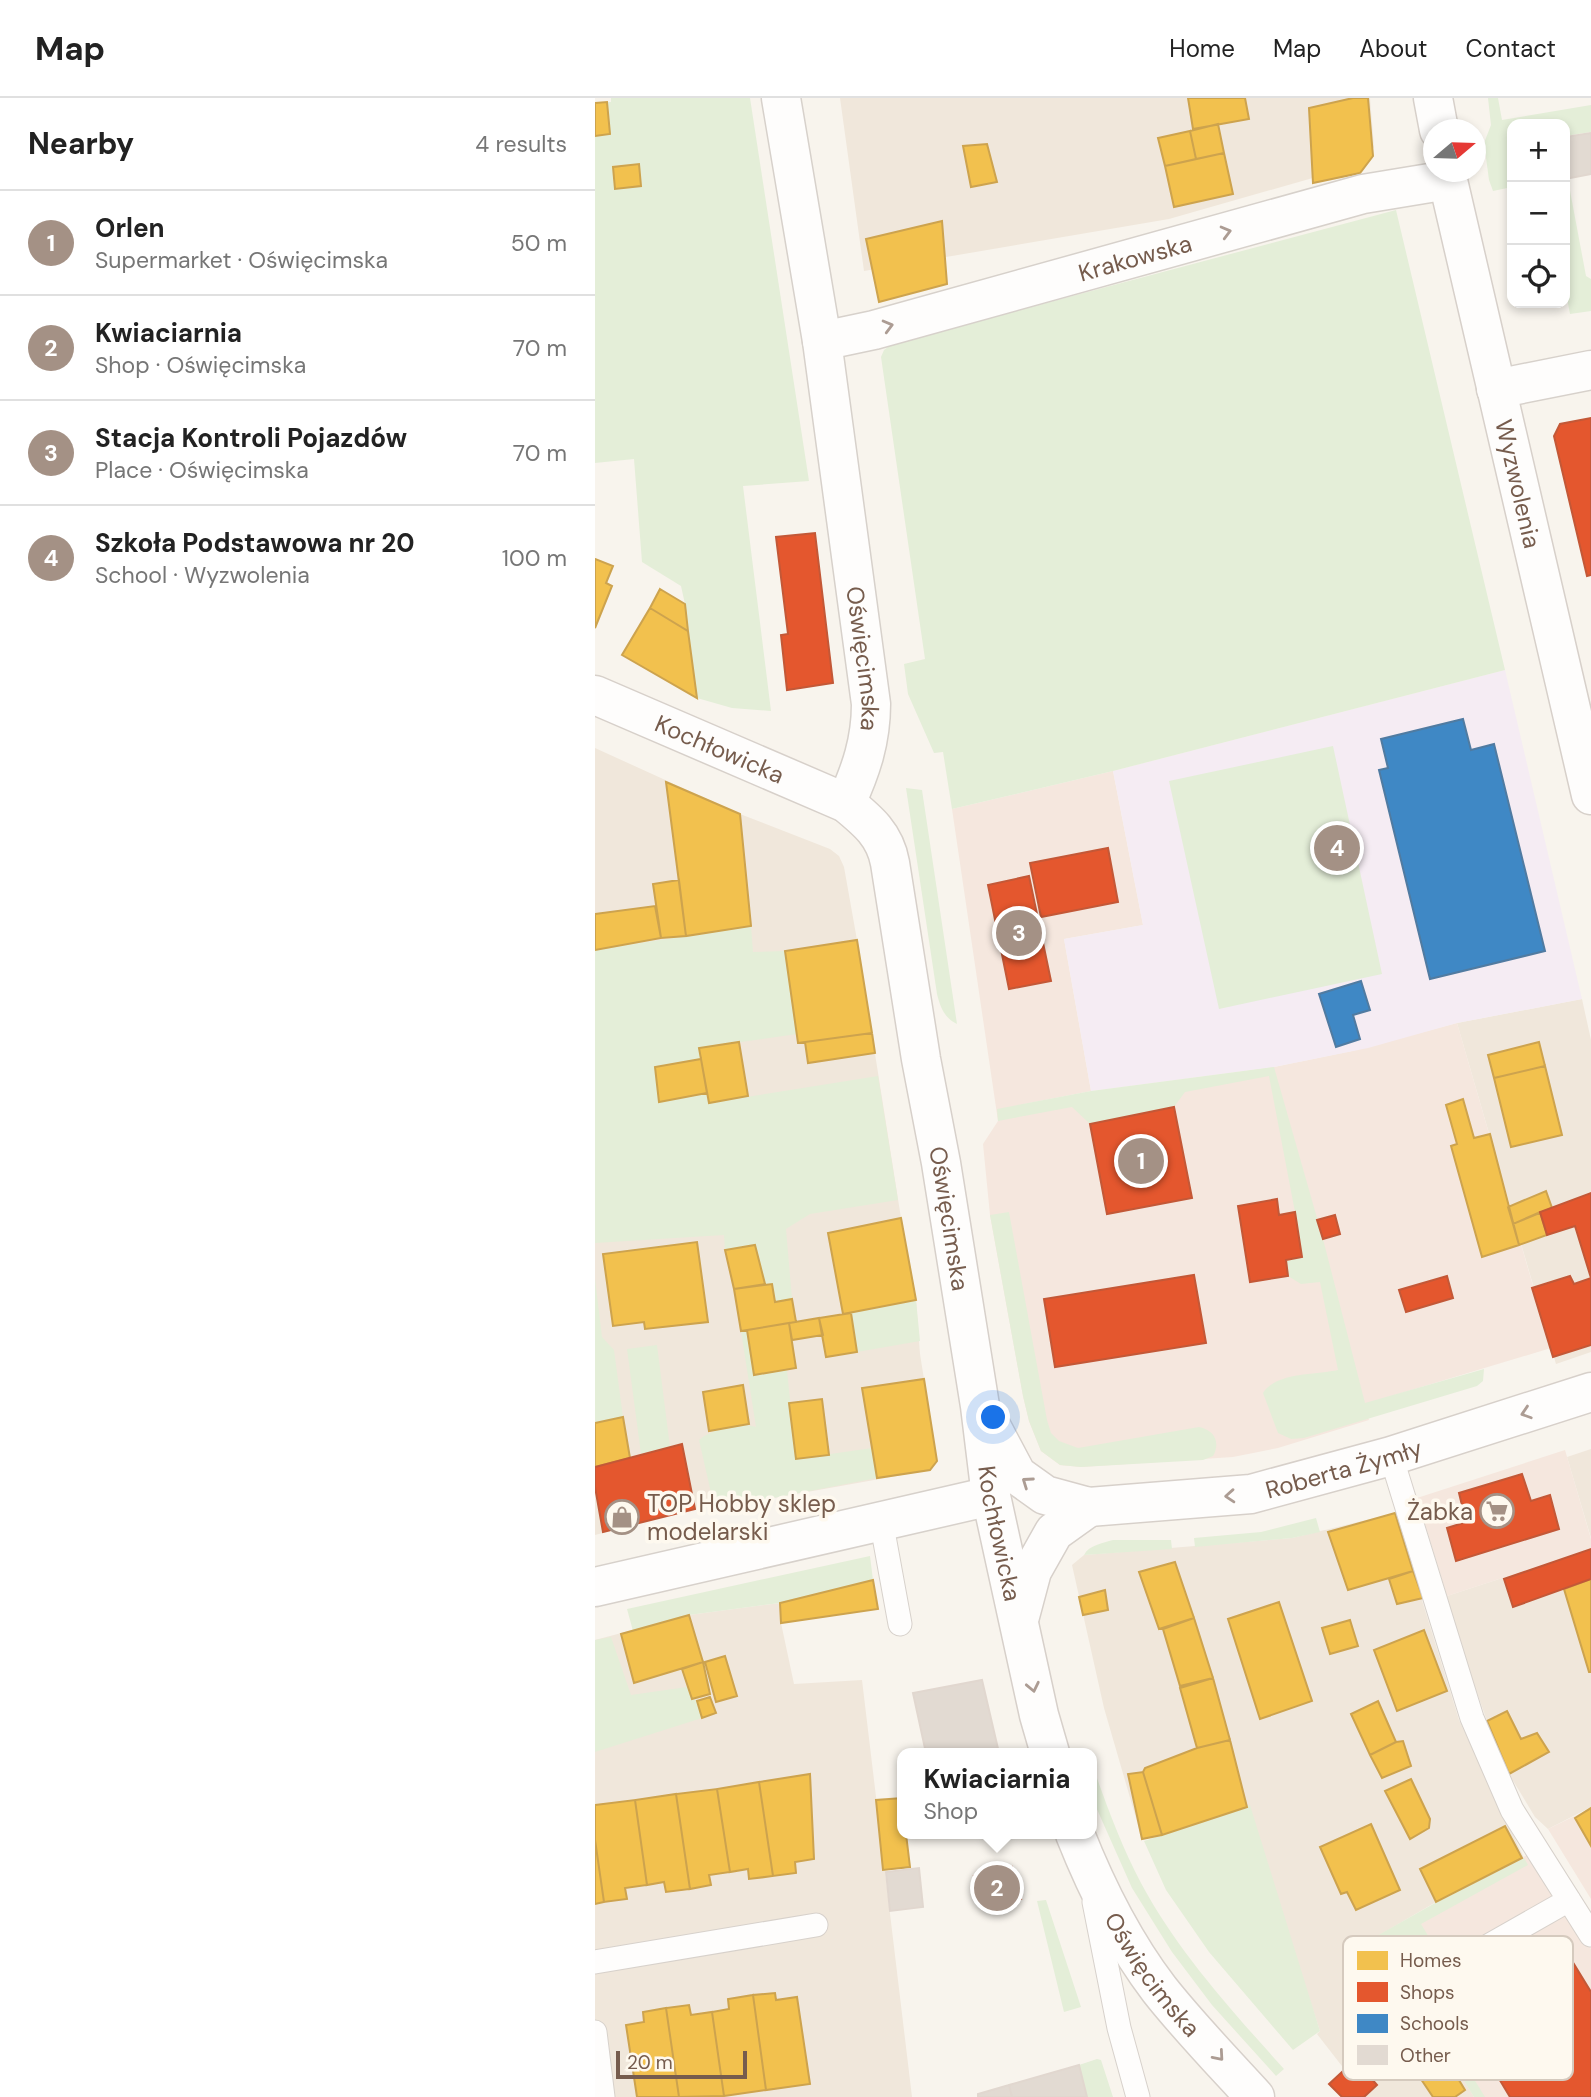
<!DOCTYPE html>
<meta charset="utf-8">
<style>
body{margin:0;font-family:"DM Sans",sans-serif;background:#f2f2f2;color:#222}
.controls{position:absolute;right:21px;top:21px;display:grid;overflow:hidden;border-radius:14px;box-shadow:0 4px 10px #0003}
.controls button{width:63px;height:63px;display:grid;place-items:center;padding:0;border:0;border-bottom:2px solid #e0e0e0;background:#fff;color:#222;font:35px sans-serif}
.compass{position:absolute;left:828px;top:21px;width:63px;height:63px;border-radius:50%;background:#fff;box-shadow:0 4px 10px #0003;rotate:71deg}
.scale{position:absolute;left:21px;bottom:18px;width:131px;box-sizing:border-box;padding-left:7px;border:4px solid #765c4d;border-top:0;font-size:19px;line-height:24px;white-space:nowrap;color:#765c4d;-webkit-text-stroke:5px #fef9ef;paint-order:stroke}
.you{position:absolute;left:399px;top:1320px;width:24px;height:24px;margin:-18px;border:5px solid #fff;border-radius:50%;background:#1a73e8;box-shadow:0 0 0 10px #1a73e833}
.badge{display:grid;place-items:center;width:46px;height:46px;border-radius:50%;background:#a49185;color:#fff;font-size:23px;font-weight:700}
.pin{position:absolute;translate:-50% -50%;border:4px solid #fff;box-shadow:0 2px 7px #0006}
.popup{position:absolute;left:302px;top:1650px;width:200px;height:91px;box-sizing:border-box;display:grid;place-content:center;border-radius:14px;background:#fff;filter:drop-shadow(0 2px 5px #0005);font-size:23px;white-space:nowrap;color:#767676}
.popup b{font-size:26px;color:#222}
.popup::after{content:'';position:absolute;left:50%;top:100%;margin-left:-14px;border:14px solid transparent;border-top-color:#fff}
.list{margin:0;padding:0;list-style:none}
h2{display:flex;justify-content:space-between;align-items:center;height:91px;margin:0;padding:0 28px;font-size:30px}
h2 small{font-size:23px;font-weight:400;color:#767676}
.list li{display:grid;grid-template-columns:46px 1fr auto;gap:21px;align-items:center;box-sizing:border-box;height:105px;padding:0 28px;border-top:2px solid #e0e0e0}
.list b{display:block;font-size:26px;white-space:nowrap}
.list p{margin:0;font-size:23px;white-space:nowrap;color:#767676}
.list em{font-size:23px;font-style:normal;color:#767676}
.icon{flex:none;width:38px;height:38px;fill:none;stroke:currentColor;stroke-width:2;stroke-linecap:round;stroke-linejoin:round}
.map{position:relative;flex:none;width:996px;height:1999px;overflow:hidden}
header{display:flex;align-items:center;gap:42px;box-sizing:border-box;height:98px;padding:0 35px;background:#fff;border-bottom:2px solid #e0e0e0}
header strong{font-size:33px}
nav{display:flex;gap:38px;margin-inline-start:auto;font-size:24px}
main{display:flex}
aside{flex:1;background:#fff}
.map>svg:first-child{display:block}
.residential{fill:#f0e7db}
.commercial{fill:#f5e7de}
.education{fill:#f5ecf3}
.green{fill:#e4eed8;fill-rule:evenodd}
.homes{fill:#f2c14e;stroke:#cda34e;stroke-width:2}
.shops{fill:#e4572e;stroke:#c35837;stroke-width:2}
.schools{fill:#3f88c5;stroke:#507ba1;stroke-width:2}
.building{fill:#e2dad2;stroke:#e1d7cf;stroke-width:2}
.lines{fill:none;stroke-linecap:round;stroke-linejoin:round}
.lane-casing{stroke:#d7d1cb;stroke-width:25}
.street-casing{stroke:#d7d1cb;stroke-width:41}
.secondary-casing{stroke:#d7d0ca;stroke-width:41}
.lane{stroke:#fefdfc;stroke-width:23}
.street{stroke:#fefdfc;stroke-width:38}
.secondary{stroke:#fefdfc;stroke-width:38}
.oneway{stroke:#ac9c93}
.labels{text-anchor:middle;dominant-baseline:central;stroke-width:7;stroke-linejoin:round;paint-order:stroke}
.street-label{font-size:24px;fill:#765c4d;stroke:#fef9ef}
.poi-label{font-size:24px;fill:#765c4d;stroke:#fef9ef;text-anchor:start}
.key{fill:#fef9ef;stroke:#d5cabe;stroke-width:2}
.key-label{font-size:19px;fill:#765c4d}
</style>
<header>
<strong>Map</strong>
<nav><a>Home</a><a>Map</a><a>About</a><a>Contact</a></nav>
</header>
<main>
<aside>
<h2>Nearby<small>4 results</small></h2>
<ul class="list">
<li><span class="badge">1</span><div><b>Orlen</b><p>Supermarket · Oświęcimska</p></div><em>50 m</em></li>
<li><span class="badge">2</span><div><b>Kwiaciarnia</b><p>Shop · Oświęcimska</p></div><em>70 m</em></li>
<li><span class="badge">3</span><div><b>Stacja Kontroli Pojazdów</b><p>Place · Oświęcimska</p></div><em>70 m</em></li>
<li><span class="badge">4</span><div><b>Szkoła Podstawowa nr 20</b><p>School · Wyzwolenia</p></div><em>100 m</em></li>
</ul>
</aside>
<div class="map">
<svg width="996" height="1999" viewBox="0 0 996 1999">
<rect width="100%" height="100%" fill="#f8f4ed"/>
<path class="residential" d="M 245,0 L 775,0 L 779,49 L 770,65 L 574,121 L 269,173 Z
M 0,650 L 145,716 L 235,751 L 244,758 L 249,769 L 262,842 L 306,1120 L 321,1202 L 325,1256 L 342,1363 L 335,1372 L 173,1401 L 100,1411 L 0,1437 Z
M 987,901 L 996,942 L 996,1254 L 961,1266 L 862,925 Z
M 996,1351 L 996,1440 L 972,1359 Z
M 800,1415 L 864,1622 L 929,1760 L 841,1804 L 781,1839 L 879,1999 L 766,1999 L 750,1972 L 722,1936 L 725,1933 L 651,1708 L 547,1741 L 509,1610 L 477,1467 L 489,1457 L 697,1440 Z
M 996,1451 L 996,1709 L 953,1731 L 940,1719 L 914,1676 L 892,1623 L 866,1549 L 852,1498 Z
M 185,1505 L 186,1525 L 199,1586 L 267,1582 L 317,1999 L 0,1999 L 0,1542 L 94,1517 Z"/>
<path class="commercial" d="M 518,673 L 548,827 L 469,841 L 496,993 L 429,1006 L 679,969 L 757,953 L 862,925 L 956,1250 L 770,1306 L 774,1322 L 683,1350 L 638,1359 L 486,1369 L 465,1367 L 446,1353 L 434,1323 L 428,1298 L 395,1117 L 388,1046 L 403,1023 L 357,711 Z
M 970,1352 L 996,1441 L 996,1451 L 852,1498 L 822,1400 Z
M 996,1710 L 996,1801 L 953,1731 Z
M 934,1756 L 996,1851 L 996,1999 L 879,1999 L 780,1839 Z"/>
<path class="education" d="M 910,572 L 987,901 L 862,925 L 773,950 L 679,969 L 496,993 L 469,841 L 548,827 L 518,673 Z"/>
<path class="green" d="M 16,0 L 155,0 L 214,383 L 148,388 L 176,613 L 137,610 L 102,600 L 90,506 L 86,488 L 47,464 L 39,361 L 0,365 L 0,38 L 12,4 L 16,4 ZM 43,66 L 46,87 L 20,90 L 18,68 Z
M 893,0 L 903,0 L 907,22 L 996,7 L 996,34 L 970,38 L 970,26 L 917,26 L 917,89 L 898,93 L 894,82 L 889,45 L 896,27 Z
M 970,66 L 991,178 L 996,181 L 996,213 L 975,216 L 970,190 Z
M 801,112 L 910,572 L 518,673 L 357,711 L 348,654 L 339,655 L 313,596 L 309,566 L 330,561 L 286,259 L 289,252 L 297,246 Z
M 738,648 L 787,876 L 624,911 L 574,683 Z
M 311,690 L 327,692 L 362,926 C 349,920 345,908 342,896 Z
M 156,828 L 158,854 L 190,853 L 202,936 L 105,950 L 106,961 L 60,969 L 64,1003 L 112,995 L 114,1005 L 283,978 L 303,1102 L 215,1116 L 191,1131 L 197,1201 L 180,1204 L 177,1186 L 170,1186 L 160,1147 L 130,1152 L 129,1137 L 0,1145 L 0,852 Z
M 679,969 L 728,1141 L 770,1305 L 889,1271 L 888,1283 L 882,1288 L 709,1340 L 696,1341 L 683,1335 L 668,1295 C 681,1274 721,1277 743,1272 L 725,1184 L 706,1186 L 693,1178 L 691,1162 L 700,1114 L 674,978 L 590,994 L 579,1009 L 495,1026 L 477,1009 L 403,1023 L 402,1011 L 496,993 Z
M 414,1114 L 452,1322 L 456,1335 L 464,1343 L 483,1350 L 604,1329 C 619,1332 626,1344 618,1358 L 608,1362 L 486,1369 L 465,1367 L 446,1353 L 434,1323 L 428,1298 L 395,1117 Z
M 0,1181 L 7,1239 L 19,1252 L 28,1319 L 0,1325 Z
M 321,1202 L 325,1243 L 262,1254 L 256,1215 Z
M 152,1232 L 159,1276 L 192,1272 L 201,1361 L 277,1350 L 282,1380 L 173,1401 L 119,1408 L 104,1342 C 117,1331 146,1324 161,1329 L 146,1233 Z
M 62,1247 L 75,1349 L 46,1356 L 32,1251 Z
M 721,1420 L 725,1434 L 697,1440 L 600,1449 L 599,1440 L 666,1434 Z
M 518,1442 L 576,1442 L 577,1451 L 489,1457 C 494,1447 508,1445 518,1442 Z
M 275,1458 L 278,1482 L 185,1505 L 94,1517 L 38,1533 L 32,1511 Z
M 16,1539 L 36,1597 L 92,1589 L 97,1601 L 102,1603 L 107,1620 L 0,1654 L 0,1542 Z
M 497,1666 C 511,1706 526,1747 546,1785 C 583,1854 637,1913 689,1971 L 681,1978 L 617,1907 L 577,1854 L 537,1790 L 497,1700 Z
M 655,1707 L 725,1933 L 698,1952 L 614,1854 L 571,1792 L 549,1743 Z
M 929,1760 L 933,1767 L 826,1826 L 843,1854 L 814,1875 L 890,1999 L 879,1999 L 780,1839 L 840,1805 Z
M 451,1802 L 486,1909 L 469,1914 L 442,1803 Z
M 502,1961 L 506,1962 L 518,1999 L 492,1999 L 484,1967 Z"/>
<path class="homes" d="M 593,0 L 650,0 L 654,21 L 598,31 Z
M 758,0 L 773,0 L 778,58 L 765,75 L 718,85 L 714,10 Z
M 12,4 L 15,36 L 0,38 L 0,5 Z
M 623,26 L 629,55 L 601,61 L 595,33 Z
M 595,33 L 601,61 L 570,68 L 563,40 Z
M 392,46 L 402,84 L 376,89 L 368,48 Z
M 629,55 L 638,96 L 579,109 L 570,68 Z
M 44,66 L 46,88 L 20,91 L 18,69 Z
M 347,123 L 352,186 L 284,204 L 271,141 Z
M 0,461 L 18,468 L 11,485 L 17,488 L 0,530 Z
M 65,491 L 90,506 L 93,533 L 55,510 Z
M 55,510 L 93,533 L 102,600 L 27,557 Z
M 71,684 L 145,716 L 156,828 L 91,838 Z
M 84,782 L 91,838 L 66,840 L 58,786 Z
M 60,808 L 66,840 L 0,852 L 0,816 Z
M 262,842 L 277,935 L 203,945 L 190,853 Z
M 277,935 L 280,955 L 213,965 L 210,944 Z
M 144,944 L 153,998 L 114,1005 L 104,950 Z
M 944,944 L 950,968 L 899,980 L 893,957 Z
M 106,961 L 112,995 L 64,1004 L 60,969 Z
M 950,968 L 967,1037 L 916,1049 L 899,980 Z
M 868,1001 L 879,1040 L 895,1036 L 924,1147 L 887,1159 L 856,1048 L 862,1046 L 851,1007 Z
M 951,1093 L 957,1110 L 918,1126 L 913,1109 Z
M 945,1114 L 952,1137 L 924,1147 L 918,1126 Z
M 306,1120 L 321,1202 L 248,1216 L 233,1135 Z
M 102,1144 L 113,1224 L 50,1231 L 49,1224 L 18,1228 L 8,1156 Z
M 160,1147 L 170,1186 L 139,1191 L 130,1152 Z
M 177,1186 L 180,1204 L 197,1201 L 201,1224 L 146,1233 L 139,1191 Z
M 256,1215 L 262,1254 L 231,1259 L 224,1220 Z
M 224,1220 L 228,1237 L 197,1242 L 194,1225 Z
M 194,1225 L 201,1270 L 159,1277 L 152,1232 Z
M 329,1281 L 342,1363 L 335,1372 L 282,1380 L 267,1290 Z
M 148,1287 L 154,1326 L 114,1333 L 108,1294 Z
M 227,1301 L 234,1357 L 201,1361 L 194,1305 Z
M 28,1319 L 35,1360 L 0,1369 L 0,1325 Z
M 800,1415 L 818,1473 L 753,1492 L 733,1434 Z
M 580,1464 L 599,1520 L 564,1531 L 544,1474 Z
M 818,1473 L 828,1500 L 802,1506 L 794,1481 Z
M 996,1481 L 996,1574 L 994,1574 L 969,1491 Z
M 278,1482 L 283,1511 L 186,1525 L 185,1505 Z
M 510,1492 L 513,1512 L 488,1517 L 484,1499 Z
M 684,1504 L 717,1603 L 665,1621 L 633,1521 Z
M 94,1517 L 108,1564 L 39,1585 L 26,1536 Z
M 599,1520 L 618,1580 L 585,1588 L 568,1531 Z
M 755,1522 L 763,1548 L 735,1556 L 727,1530 Z
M 829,1532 L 852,1593 L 802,1613 L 779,1552 Z
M 130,1558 L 142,1598 L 121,1604 L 110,1564 Z
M 108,1564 L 115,1596 L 97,1601 L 87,1571 Z
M 618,1580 L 635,1642 L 602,1650 L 585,1590 Z
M 115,1599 L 121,1615 L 107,1620 L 102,1603 Z
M 783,1603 L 801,1644 L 775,1657 L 756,1616 Z
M 912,1613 L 926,1641 L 942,1635 L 954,1654 L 914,1676 L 892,1623 Z
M 635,1642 L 652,1709 L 567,1737 L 548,1674 L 550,1670 L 602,1650 Z
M 808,1643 L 816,1668 L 787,1680 L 775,1657 L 801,1644 Z
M 548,1674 L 567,1737 L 547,1741 L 533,1676 Z
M 215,1676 L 219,1761 L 200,1764 L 201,1775 L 178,1778 L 164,1684 Z
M 816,1681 L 835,1721 L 834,1730 L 815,1741 L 790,1693 Z
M 164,1684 L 178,1778 L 154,1781 L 153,1771 L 135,1774 L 122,1691 Z
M 122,1691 L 135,1774 L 114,1777 L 116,1787 L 95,1791 L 81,1696 Z
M 81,1696 L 95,1791 L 71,1794 L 69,1784 L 52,1787 L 40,1702 Z
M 307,1700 L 308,1736 L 311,1736 L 315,1769 L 288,1772 L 281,1702 Z
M 40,1702 L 52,1787 L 30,1790 L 32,1801 L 9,1804 L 0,1742 L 0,1707 Z
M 996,1710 L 996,1748 L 980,1720 Z
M 776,1726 L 805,1792 L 761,1812 L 752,1794 L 746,1796 L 725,1749 Z
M 910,1728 L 927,1760 L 841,1804 L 825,1771 Z
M 0,1742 L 9,1804 L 0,1806 Z
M 781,1858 L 791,1863 L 822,1913 L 796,1928 L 765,1877 L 776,1868 L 772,1864 Z
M 180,1895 L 181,1902 L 202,1899 L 215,1986 L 171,1992 L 158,1897 Z
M 158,1897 L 171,1992 L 129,1998 L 117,1914 L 134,1911 L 133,1901 Z
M 94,1907 L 96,1917 L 117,1914 L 129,1998 L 84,1999 L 71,1910 Z
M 71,1910 L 84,1999 L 42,1999 L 31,1927 L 49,1924 L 48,1914 Z
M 822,1913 L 870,1992 L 860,1999 L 838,1999 L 805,1950 L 796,1958 L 783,1940 L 796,1928 Z"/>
<path class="shops" d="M 996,320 L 996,477 L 992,478 L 959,338 L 965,326 Z
M 220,435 L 238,585 L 192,592 L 186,537 L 193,536 L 181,439 Z
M 513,750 L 523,804 L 446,819 L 435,765 Z
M 434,778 L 456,883 L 414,891 L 393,787 Z
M 579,1009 L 597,1100 L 512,1116 L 495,1026 Z
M 996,1095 L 996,1180 L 980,1128 L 952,1137 L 945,1114 Z
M 682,1101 L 684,1117 L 700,1114 L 707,1159 L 691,1162 L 693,1178 L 655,1184 L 643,1108 Z
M 740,1117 L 745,1136 L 728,1141 L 722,1122 Z
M 599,1177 L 611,1245 L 460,1269 L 449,1201 Z
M 852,1178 L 858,1200 L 811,1214 L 804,1192 Z
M 975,1178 L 979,1186 L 996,1180 L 996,1247 L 958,1259 L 937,1190 Z
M 87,1346 L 100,1411 L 8,1434 L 0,1389 L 0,1369 Z
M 927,1376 L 936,1403 L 955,1397 L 964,1431 L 861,1463 L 852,1430 L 871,1424 L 864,1395 Z
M 996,1451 L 996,1481 L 918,1509 L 909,1481 Z
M 417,1769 L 426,1801 L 388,1811 L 379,1778 Z
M 971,1853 L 996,1894 L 996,1999 L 915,1999 L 867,1919 Z
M 760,1962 L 782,1987 L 769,1999 L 747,1999 L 734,1986 Z"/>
<path class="schools" d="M 868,621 L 876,652 L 899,646 L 950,853 L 835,881 L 784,672 L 793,670 L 786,641 Z
M 766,883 L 775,912 L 758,917 L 765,941 L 741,949 L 724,896 Z"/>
<path class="building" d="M 996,35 L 996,76 L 970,81 L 970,39 Z
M 387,1582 L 404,1655 L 331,1655 L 318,1595 Z
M 324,1770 L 328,1809 L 295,1813 L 291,1774 Z
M 484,1967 L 492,1999 L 417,1999 L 414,1987 Z
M 414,1987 L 417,1999 L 383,1999 L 383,1996 Z"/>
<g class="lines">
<g class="lane-casing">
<path id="lane" d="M 796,1358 L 877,1620 L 917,1712 L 996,1837
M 286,1422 L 305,1526
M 499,1804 L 524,1930 L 543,1999
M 0,1864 L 221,1827
M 840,1895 L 857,1886 L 863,1865 L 974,1802
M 0,1934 L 8,1999"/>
</g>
<g class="street-casing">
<g id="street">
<path id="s1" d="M 186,0 L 227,243 L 276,606 C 276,643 266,672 251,705"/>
<path id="s2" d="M 227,243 L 279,232 L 768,96 L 853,82"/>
<path d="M 901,291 L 996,272"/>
<path d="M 0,1489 L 396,1398"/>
</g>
</g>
<g class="secondary-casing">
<g id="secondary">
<path d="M 838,0 L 844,32"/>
<path id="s3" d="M 851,74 L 996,697"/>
<path id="s4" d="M 0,597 L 251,705 C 273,723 290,737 295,765 L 326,961 L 346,1065 L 385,1308 L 396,1398 L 444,1617 L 455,1655"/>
<path id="s5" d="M 396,1328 L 422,1377 L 450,1397 L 494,1409 L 656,1396 L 796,1358 L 996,1294"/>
<path d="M 425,1518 L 437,1473 L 459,1434 L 494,1409"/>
<path id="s6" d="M 480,1736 C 501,1789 529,1845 564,1891 C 593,1928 628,1964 660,1999"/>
</g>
</g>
<use href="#lane" class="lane"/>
<use href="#street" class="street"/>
<use href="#secondary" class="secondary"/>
</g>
<defs><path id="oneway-chevron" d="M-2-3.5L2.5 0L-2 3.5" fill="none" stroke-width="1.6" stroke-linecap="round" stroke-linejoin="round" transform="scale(1.75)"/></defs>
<g class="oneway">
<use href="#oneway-chevron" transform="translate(631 134) rotate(-15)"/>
<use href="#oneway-chevron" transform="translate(293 228) rotate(-15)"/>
<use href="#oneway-chevron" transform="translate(931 1315) rotate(162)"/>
<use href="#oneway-chevron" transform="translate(432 1384) rotate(-145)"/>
<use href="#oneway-chevron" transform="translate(635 1398) rotate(176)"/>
<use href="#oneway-chevron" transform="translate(438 1589) rotate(78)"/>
<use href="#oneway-chevron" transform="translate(624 1958) rotate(49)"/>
</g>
<defs>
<g id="supermarket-ring" transform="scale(1.75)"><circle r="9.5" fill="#fef9ef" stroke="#a49185" stroke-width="1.5"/><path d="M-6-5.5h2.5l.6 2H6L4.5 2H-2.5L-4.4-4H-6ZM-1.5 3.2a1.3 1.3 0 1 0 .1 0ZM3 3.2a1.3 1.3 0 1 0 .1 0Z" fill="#a49185"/></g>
<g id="shop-ring" transform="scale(1.75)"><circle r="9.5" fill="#fef9ef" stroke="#a49185" stroke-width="1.5"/><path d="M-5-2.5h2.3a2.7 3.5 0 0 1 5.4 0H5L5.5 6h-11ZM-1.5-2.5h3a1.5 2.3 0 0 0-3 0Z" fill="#a49185"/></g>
</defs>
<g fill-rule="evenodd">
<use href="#supermarket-ring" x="902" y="1413"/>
<use href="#shop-ring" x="27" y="1419"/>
</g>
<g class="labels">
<g class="street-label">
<text stroke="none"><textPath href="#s2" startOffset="324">Krakowska</textPath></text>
<text stroke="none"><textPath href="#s3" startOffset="320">Wyzwolenia</textPath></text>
<text stroke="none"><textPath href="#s1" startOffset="567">Oświęcimska</textPath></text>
<text stroke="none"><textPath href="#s4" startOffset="136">Kochłowicka</textPath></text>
<text stroke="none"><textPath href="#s4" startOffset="710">Oświęcimska</textPath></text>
<text stroke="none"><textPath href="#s5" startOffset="394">Roberta Żymły</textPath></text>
<text stroke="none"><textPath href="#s4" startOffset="1029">Kochłowicka</textPath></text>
<text stroke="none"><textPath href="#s6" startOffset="161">Oświęcimska</textPath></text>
</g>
<g class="poi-label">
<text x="52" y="1405">TOP Hobby sklep<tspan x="52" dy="28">modelarski</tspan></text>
<text x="878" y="1413" text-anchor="end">Żabka</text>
</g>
</g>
<rect x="748" y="1838" width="230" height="144" rx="10" class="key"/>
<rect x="762" y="1853" width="31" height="19" fill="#f2c14e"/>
<rect x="762" y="1884" width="31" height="20" fill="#e4572e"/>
<rect x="762" y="1916" width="31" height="19" fill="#3f88c5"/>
<rect x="762" y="1947" width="31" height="20" fill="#e2dad2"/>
<g class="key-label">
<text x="805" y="1869">Homes</text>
<text x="805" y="1901">Shops</text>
<text x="805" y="1932">Schools</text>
<text x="805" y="1964">Other</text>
</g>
</svg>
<div class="controls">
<button>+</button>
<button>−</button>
<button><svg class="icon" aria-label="locate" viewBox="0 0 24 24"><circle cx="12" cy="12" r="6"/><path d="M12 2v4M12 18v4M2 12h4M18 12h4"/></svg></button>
</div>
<svg class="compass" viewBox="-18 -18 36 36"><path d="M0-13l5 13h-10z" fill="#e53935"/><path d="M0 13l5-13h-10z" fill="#767676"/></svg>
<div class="scale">20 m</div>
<div class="you"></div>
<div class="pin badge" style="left:546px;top:1063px">1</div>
<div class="pin badge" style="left:402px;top:1790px">2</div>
<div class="popup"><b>Kwiaciarnia</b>Shop</div>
<div class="pin badge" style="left:424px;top:835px">3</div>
<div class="pin badge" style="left:742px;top:750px">4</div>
</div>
</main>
